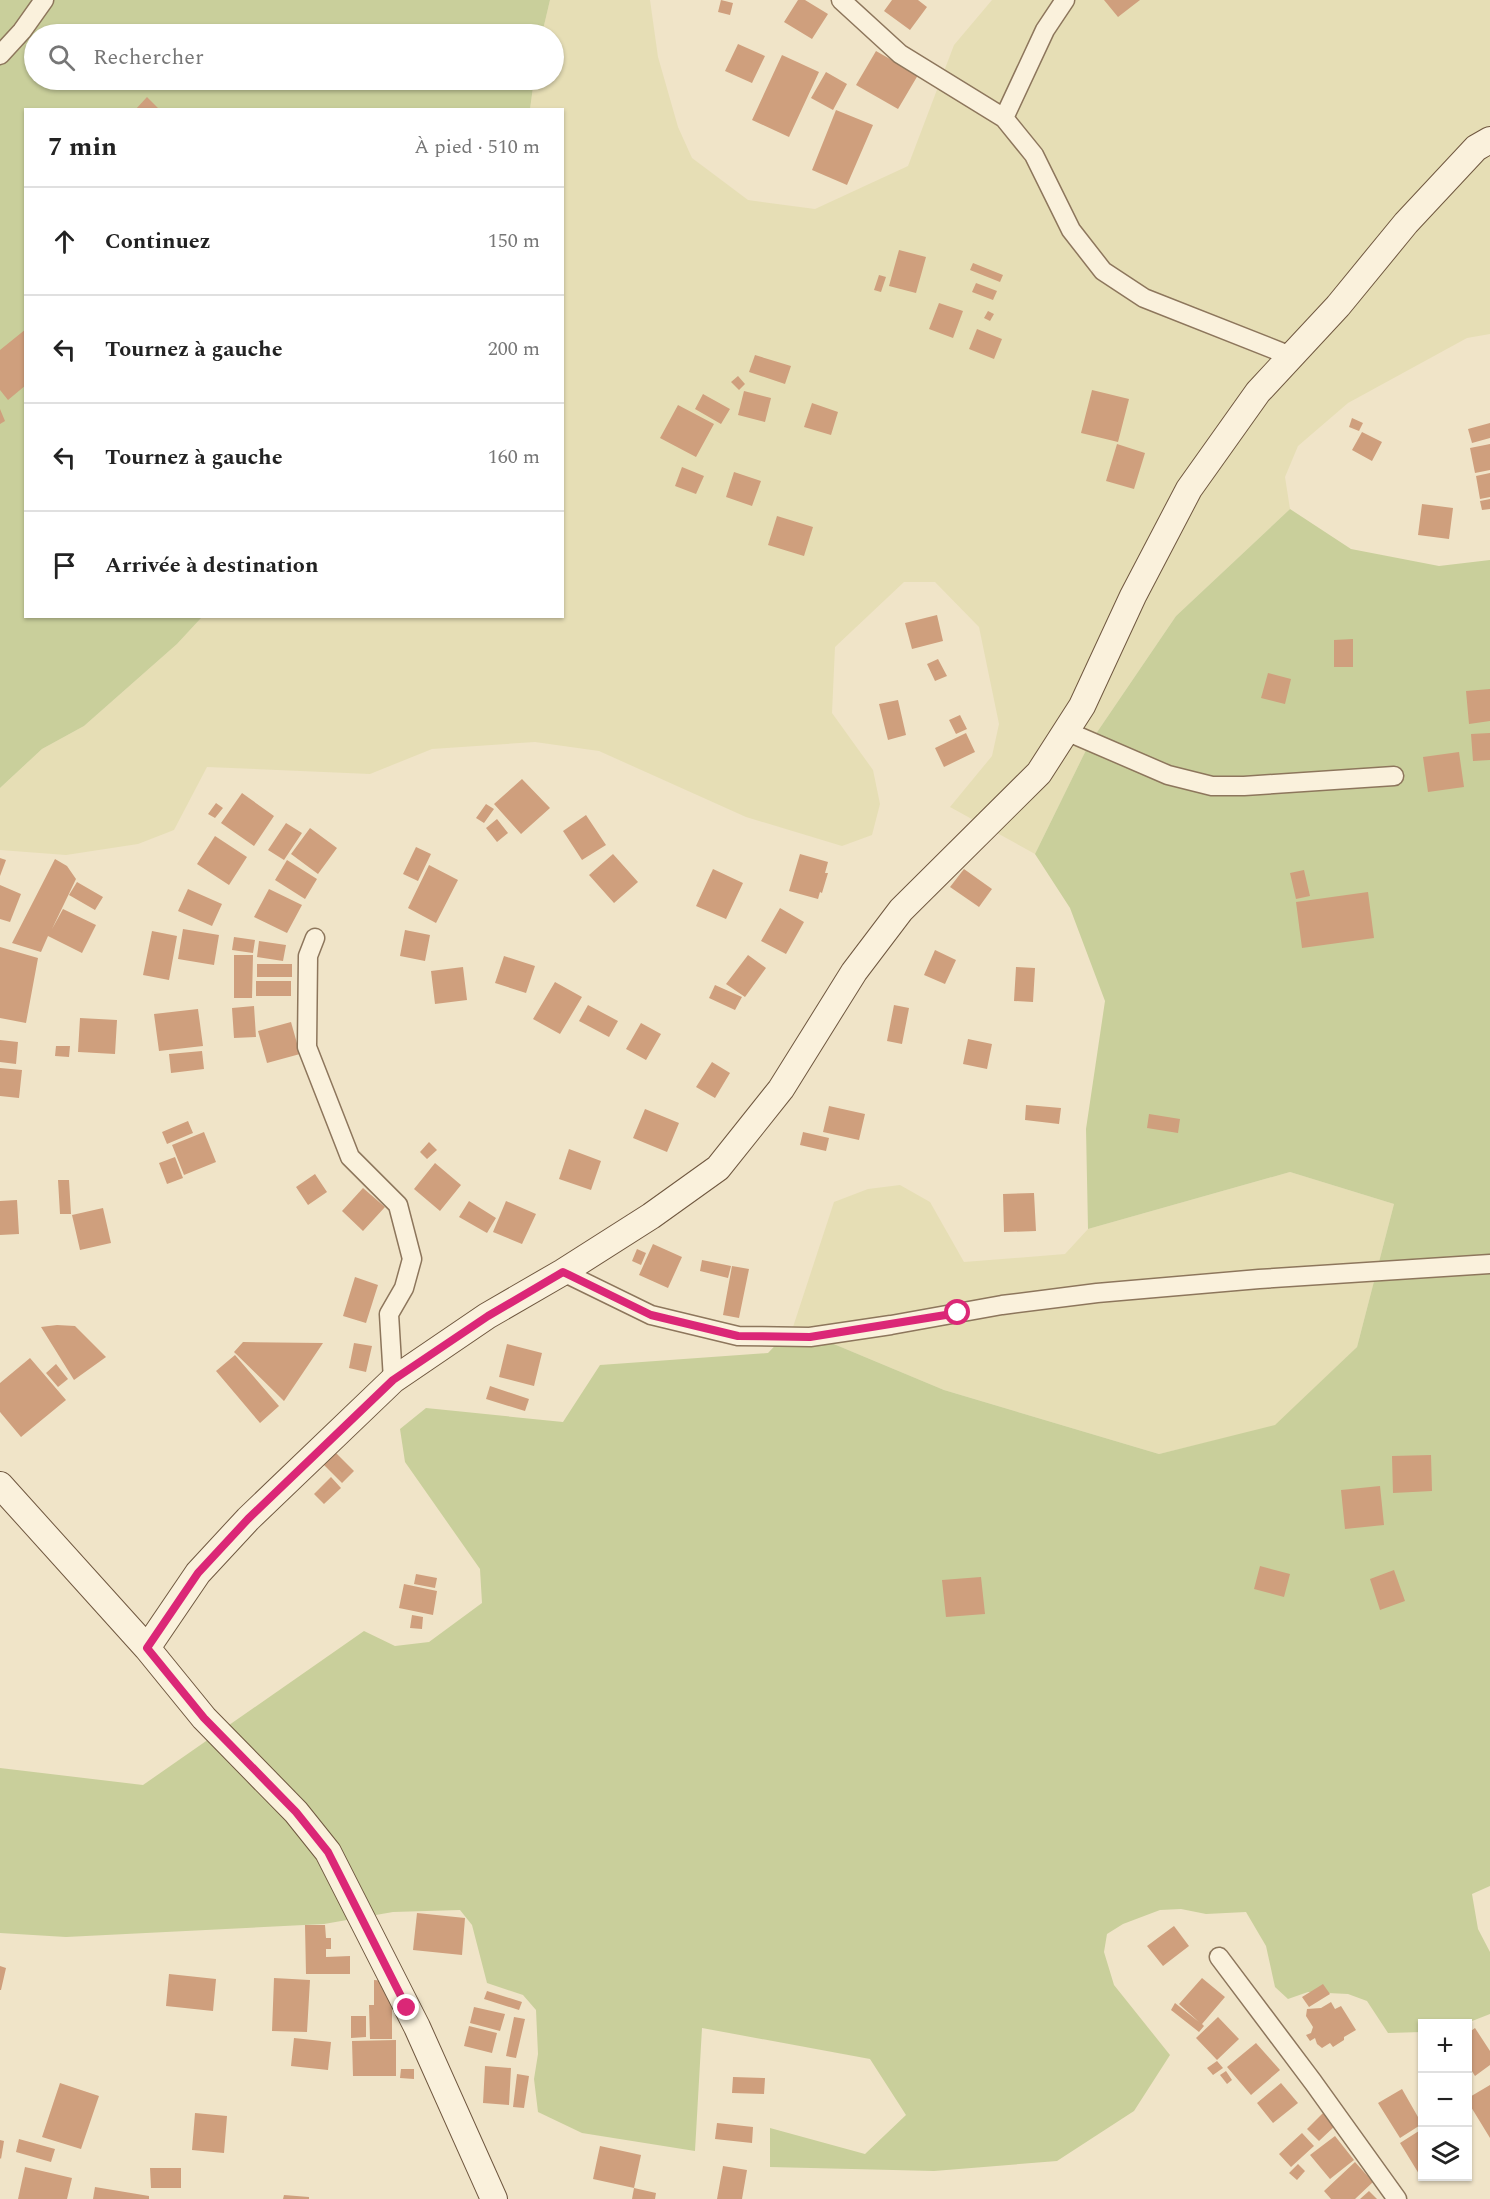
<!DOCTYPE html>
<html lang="fr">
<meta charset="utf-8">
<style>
body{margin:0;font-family:Spectral,serif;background:#f6f6f6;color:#222}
.controls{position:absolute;right:18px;bottom:18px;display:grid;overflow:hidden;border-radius:0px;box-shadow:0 2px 4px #0004}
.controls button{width:54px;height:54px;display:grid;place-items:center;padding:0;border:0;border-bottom:2px solid #e0e0e0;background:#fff;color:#222;font:30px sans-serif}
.stop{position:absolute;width:18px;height:18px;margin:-14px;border:4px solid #db2777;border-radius:50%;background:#fff}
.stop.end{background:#db2777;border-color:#fff;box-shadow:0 2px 6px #0008}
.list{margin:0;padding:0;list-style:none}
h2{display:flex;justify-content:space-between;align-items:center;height:78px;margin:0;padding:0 24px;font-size:26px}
h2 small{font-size:20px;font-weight:400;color:#767676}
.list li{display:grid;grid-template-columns:39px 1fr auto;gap:18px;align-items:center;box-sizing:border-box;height:108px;padding:0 24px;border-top:2px solid #e0e0e0}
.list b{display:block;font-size:22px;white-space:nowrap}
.list em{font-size:20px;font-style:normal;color:#767676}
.icon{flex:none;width:33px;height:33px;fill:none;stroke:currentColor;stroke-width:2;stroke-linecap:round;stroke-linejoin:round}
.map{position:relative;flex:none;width:1490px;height:2199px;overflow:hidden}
.search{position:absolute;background:#fff;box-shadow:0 2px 4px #0004;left:24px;top:24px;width:540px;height:66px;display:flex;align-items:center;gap:15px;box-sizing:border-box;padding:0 21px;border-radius:33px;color:#767676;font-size:22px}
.panel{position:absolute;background:#fff;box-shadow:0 2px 4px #0004;left:24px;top:108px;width:540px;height:510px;border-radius:0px}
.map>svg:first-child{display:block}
.farmland{fill:#e6deb5}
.green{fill:#c9cf9b}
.building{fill:#cf9f7d}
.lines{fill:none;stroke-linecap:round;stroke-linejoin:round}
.street-casing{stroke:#8d765c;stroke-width:21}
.secondary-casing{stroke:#6f573f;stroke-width:28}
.street{stroke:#faf1dc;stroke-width:18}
.secondary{stroke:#faf1dc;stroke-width:26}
.route{stroke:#db2777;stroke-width:8}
</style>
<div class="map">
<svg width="1490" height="2199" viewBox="0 0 1490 2199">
<rect width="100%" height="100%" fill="#f0e4c8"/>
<path class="farmland" d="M 550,0 L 650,0 L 658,57 L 678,127 L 692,158 L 748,200 L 815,209 L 908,166 L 954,45 L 992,0 L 1490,0 L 1490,334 L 1467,338 L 1348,403 L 1298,446 L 1285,477 L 1290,509 L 1176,616 L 1089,744 L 1035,854 L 950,807 L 992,756 L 999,724 L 979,627 L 935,582 L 904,582 L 835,647 L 832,713 L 873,770 L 880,804 L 872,835 L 842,846 L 746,817 L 599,751 L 535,742 L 432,749 L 370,774 L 207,767 L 174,830 L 138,844 L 66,855 L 0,850 L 0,788 L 42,749 L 84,726 L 177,644 L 202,617 L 562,616 L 562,110 L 530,109 L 534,80 L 554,80 L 554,34 L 542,34 Z
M 1290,1172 L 1394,1204 L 1357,1347 L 1275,1426 L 1159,1454 L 944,1390 L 793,1327 L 834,1202 L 868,1189 L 900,1185 L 930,1202 L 964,1262 L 1065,1254 L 1088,1229 Z"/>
<path class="green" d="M 0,0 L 550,0 L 542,34 L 34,34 L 34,80 L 534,80 L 530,109 L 26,110 L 26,616 L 202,617 L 177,644 L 84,726 L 42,749 L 0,788 Z
M 1290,509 L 1351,549 L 1439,566 L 1490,560 L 1490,1886 L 1472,1894 L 1478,1929 L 1490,1952 L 1490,2014 L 1467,2023 L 1422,2024 L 1422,2032 L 1388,2033 L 1367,2001 L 1348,1994 L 1308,1992 L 1288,1999 L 1275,1987 L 1266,1946 L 1246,1912 L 1206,1914 L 1181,1909 L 1160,1910 L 1123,1924 L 1107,1934 L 1104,1952 L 1114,1985 L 1170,2055 L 1134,2111 L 1057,2161 L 934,2171 L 770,2167 L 770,2128 L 865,2154 L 906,2115 L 870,2059 L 702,2028 L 695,2151 L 582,2133 L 538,2112 L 534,2079 L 538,2054 L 536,2010 L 523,1995 L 487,1983 L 472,1925 L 460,1910 L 393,1912 L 324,1924 L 66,1937 L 0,1933 L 0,1768 L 143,1785 L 364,1631 L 395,1646 L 429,1642 L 482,1603 L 480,1569 L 405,1462 L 400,1429 L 426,1408 L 563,1422 L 600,1365 L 768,1353 L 793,1327 L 944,1390 L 1159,1454 L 1275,1425 L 1357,1347 L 1394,1204 L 1290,1172 L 1088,1229 L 1086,1129 L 1105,1001 L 1070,908 L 1035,854 L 1089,744 L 1176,616 Z"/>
<path class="building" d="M 721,0 L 733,3 L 730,15 L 718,12 Z
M 798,0 L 805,0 L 828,14 L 812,39 L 784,22 Z
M 892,0 L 918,0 L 927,7 L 910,30 L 884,11 Z
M 1104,0 L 1140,0 L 1118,17 Z
M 738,44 L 765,56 L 752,83 L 725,71 Z
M 876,51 L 918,75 L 898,109 L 856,85 Z
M 782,55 L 819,72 L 789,137 L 752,120 Z
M 826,72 L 847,84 L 833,110 L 811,98 Z
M 147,97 L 160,110 L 135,110 Z
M 836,110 L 873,125 L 847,185 L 812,170 Z
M 899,250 L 926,257 L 916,293 L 889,286 Z
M 973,263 L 1003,275 L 1000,282 L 970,270 Z
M 879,275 L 886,277 L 881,292 L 874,290 Z
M 976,283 L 997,291 L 993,300 L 972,292 Z
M 939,303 L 963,311 L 953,338 L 929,329 Z
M 988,311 L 994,314 L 990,321 L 984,318 Z
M 26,329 L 26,385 L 8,400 L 0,390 L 0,350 Z
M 977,329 L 1002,339 L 994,359 L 969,349 Z
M 755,355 L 791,366 L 785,384 L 749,372 Z
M 738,376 L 745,384 L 739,390 L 731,382 Z
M 1092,390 L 1129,399 L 1118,442 L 1081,433 Z
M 744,391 L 771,398 L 765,422 L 738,415 Z
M 703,394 L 730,409 L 721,424 L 695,409 Z
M 812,403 L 838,412 L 831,435 L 804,427 Z
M 678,405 L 714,424 L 696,457 L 660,438 Z
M 0,409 L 5,421 L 0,424 Z
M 1352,418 L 1363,423 L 1359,431 L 1349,427 Z
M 1490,423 L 1490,438 L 1472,443 L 1468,429 Z
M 1362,432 L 1382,442 L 1372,461 L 1352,450 Z
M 1117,444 L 1145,453 L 1134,489 L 1106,481 Z
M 1490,444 L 1490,470 L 1475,473 L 1470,448 Z
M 682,467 L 704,476 L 696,494 L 675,486 Z
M 734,472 L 761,481 L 752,506 L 726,497 Z
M 1490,473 L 1490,497 L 1480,499 L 1476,476 Z
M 1490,499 L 1490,509 L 1482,510 L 1480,501 Z
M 1422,504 L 1453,508 L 1449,539 L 1418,535 Z
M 777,516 L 813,527 L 804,556 L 768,545 Z
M 937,615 L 943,641 L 912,649 L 905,623 Z
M 1353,639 L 1353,667 L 1334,667 L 1334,640 Z
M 938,659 L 947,676 L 935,681 L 927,664 Z
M 1268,673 L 1291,679 L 1285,704 L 1261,698 Z
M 1490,689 L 1490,721 L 1469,724 L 1466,691 Z
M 898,700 L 906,735 L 888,740 L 879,704 Z
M 960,715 L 967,729 L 956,734 L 949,720 Z
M 966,733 L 975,752 L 944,767 L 935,748 Z
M 1490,733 L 1490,760 L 1473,761 L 1471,734 Z
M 1459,752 L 1464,787 L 1428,792 L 1423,757 Z
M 522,779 L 550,808 L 521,834 L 494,804 Z
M 242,793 L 274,816 L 254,846 L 221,823 Z
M 216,803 L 223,808 L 215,818 L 208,814 Z
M 486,804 L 494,809 L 484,823 L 476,818 Z
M 586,815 L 606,845 L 582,860 L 563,831 Z
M 497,819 L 508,833 L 497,842 L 486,828 Z
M 286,823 L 302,833 L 284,860 L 268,850 Z
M 310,828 L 337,848 L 318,874 L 291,854 Z
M 215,836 L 247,857 L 229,885 L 197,864 Z
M 416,847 L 431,854 L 418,881 L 403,874 Z
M 613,854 L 638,882 L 614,903 L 589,875 Z
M 800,854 L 828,862 L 825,873 L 828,873 L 822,893 L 820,892 L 818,899 L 789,891 Z
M 0,858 L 6,860 L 0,876 Z
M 55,859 L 67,866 L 76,879 L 52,929 L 63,909 L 96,925 L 82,953 L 48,936 L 41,952 L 12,943 Z
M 287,860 L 317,879 L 305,899 L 275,880 Z
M 429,865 L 458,880 L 436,923 L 408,908 Z
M 713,869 L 743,883 L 726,919 L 696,906 Z
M 964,869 L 992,889 L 979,907 L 950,887 Z
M 1304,870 L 1310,896 L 1296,899 L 1290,873 Z
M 77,882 L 103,897 L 95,910 L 69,895 Z
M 0,885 L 21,894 L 10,922 L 0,919 Z
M 188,889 L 222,904 L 212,926 L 178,911 Z
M 269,889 L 302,905 L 287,933 L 254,917 Z
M 1368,892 L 1374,938 L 1302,948 L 1296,902 Z
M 780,908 L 804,922 L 786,954 L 761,941 Z
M 183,929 L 219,935 L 214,965 L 178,959 Z
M 405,930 L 430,935 L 425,961 L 400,956 Z
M 152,931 L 177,936 L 169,980 L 143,975 Z
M 234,937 L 255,940 L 253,953 L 232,950 Z
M 259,941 L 286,945 L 283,961 L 257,957 Z
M 0,947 L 38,958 L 26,1023 L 0,1018 Z
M 935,950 L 956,960 L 945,984 L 924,975 Z
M 234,955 L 253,955 L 252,998 L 234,998 Z
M 748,955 L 766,968 L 745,997 L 726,984 Z
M 504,956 L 535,966 L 526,993 L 495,983 Z
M 257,964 L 292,964 L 292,977 L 257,977 Z
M 463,967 L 467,1000 L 435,1004 L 431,971 Z
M 1016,967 L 1035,968 L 1033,1002 L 1014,1001 Z
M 256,981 L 291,981 L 291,996 L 256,996 Z
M 555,982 L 582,997 L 560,1034 L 533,1019 Z
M 715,985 L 742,997 L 735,1010 L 709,998 Z
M 588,1005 L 618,1021 L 609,1037 L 579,1021 Z
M 894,1005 L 909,1008 L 902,1044 L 887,1041 Z
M 254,1006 L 256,1037 L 234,1038 L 232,1008 Z
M 198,1009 L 203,1046 L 159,1051 L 154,1014 Z
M 80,1018 L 117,1020 L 115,1054 L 78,1052 Z
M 291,1022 L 300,1054 L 267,1063 L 258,1031 Z
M 641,1023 L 661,1034 L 646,1060 L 626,1049 Z
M 968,1039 L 992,1044 L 987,1069 L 963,1064 Z
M 0,1040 L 18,1042 L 16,1064 L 0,1062 Z
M 56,1046 L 70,1046 L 69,1057 L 55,1056 Z
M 202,1051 L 204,1069 L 171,1073 L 169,1054 Z
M 712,1062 L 730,1073 L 715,1098 L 696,1087 Z
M 0,1068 L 22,1070 L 19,1098 L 0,1096 Z
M 1026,1105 L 1061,1108 L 1059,1124 L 1025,1120 Z
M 829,1106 L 865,1114 L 859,1140 L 823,1132 Z
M 645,1109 L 679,1123 L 667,1152 L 633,1138 Z
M 1149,1114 L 1180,1119 L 1178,1133 L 1147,1128 Z
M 188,1121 L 193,1133 L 167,1144 L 162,1132 Z
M 204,1132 L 216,1162 L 184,1175 L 172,1145 Z
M 803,1132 L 829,1138 L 826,1151 L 800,1145 Z
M 429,1142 L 437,1150 L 427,1159 L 420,1152 Z
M 569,1149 L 601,1161 L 591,1190 L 559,1179 Z
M 175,1157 L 183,1178 L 167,1184 L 159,1163 Z
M 435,1163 L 461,1185 L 440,1211 L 414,1189 Z
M 315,1174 L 327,1192 L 308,1205 L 296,1187 Z
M 58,1180 L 69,1180 L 71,1214 L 60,1214 Z
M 363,1188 L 385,1207 L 363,1231 L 342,1211 Z
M 1034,1193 L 1036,1231 L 1004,1232 L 1003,1194 Z
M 17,1200 L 19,1234 L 0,1235 L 0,1201 Z
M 469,1201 L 496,1218 L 487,1233 L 459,1217 Z
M 506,1201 L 536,1214 L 522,1244 L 493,1232 Z
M 103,1208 L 111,1243 L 80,1250 L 72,1215 Z
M 653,1244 L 682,1257 L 668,1288 L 639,1275 Z
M 637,1249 L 646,1253 L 641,1265 L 632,1261 Z
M 702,1260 L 731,1266 L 728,1278 L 700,1271 Z
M 732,1266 L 749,1269 L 739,1318 L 723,1315 Z
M 355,1277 L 378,1285 L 366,1323 L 343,1316 Z
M 57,1325 L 75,1326 L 106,1357 L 74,1380 L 41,1327 Z
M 243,1342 L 323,1343 L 284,1401 L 234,1352 Z
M 354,1343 L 372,1346 L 366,1372 L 349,1368 Z
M 507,1344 L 542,1353 L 534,1386 L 499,1377 Z
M 235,1355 L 279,1406 L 260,1423 L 216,1371 Z
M 30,1358 L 66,1400 L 21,1437 L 0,1412 L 0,1383 Z
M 56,1364 L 68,1379 L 58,1387 L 46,1373 Z
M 490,1386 L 529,1399 L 525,1411 L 486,1399 Z
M 332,1449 L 354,1471 L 342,1483 L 320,1461 Z
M 1431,1455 L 1432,1491 L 1393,1493 L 1392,1456 Z
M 331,1477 L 341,1488 L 324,1504 L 314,1494 Z
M 1380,1486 L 1384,1525 L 1345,1529 L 1341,1490 Z
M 1260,1566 L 1290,1574 L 1284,1597 L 1254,1589 Z
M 1394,1570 L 1405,1601 L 1380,1610 L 1370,1579 Z
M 416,1574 L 437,1578 L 435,1588 L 414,1584 Z
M 981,1577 L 985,1614 L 946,1617 L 942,1580 Z
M 404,1584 L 437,1591 L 433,1615 L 399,1608 Z
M 412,1615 L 423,1617 L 422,1629 L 410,1628 Z
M 417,1913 L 465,1918 L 462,1955 L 413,1950 Z
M 305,1925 L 325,1925 L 326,1938 L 331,1938 L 331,1949 L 326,1949 L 326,1957 L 350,1956 L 350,1974 L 306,1974 Z
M 1174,1926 L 1189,1946 L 1163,1966 L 1147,1946 Z
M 0,1966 L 6,1968 L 1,1990 L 0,1990 Z
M 169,1974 L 216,1979 L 213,2011 L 166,2006 Z
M 274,1978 L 310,1980 L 307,2032 L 272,2031 Z
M 1202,1978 L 1225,1997 L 1202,2024 L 1204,2026 L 1199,2032 L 1171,2010 L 1175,2003 L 1199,2022 L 1179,2004 Z
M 374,1980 L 385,1981 L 392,2004 L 392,2039 L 370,2039 L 369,2005 L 374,2005 Z
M 1323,1984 L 1330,1994 L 1309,2007 L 1302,1997 Z
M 487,1991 L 522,2002 L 519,2010 L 484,1999 Z
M 1331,2002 L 1335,2009 L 1341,2006 L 1356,2030 L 1344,2037 L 1344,2040 L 1333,2047 L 1330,2043 L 1322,2048 L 1317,2044 L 1315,2038 L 1310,2041 L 1306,2035 L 1311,2033 L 1313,2027 L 1306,2016 L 1307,2009 L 1321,2008 Z
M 474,2007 L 505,2014 L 500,2031 L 470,2023 Z
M 351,2016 L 366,2016 L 366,2037 L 351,2038 Z
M 514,2017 L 525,2019 L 516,2058 L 506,2056 Z
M 1218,2017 L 1239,2039 L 1217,2060 L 1196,2038 Z
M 469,2026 L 497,2033 L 492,2053 L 464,2046 Z
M 1475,2028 L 1490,2051 L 1490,2065 L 1475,2076 L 1468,2065 L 1468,2033 Z
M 294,2038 L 331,2042 L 328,2070 L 291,2066 Z
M 396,2040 L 396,2076 L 353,2076 L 352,2041 Z
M 1256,2043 L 1280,2070 L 1251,2095 L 1227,2067 Z
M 1217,2061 L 1223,2068 L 1213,2075 L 1207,2068 Z
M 485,2066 L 511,2068 L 509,2105 L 483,2103 Z
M 401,2069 L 414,2069 L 414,2079 L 400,2078 Z
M 1226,2071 L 1232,2080 L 1227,2084 L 1220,2075 Z
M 517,2074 L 529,2076 L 524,2108 L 513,2107 Z
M 733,2077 L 765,2078 L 764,2094 L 732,2093 Z
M 60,2083 L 99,2096 L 81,2149 L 42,2137 Z
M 1281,2083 L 1298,2103 L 1273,2123 L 1257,2103 Z
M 1490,2085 L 1490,2138 L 1468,2102 L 1468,2098 Z
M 1402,2089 L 1422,2124 L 1400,2138 L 1378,2103 Z
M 1326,2110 L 1338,2123 L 1319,2141 L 1307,2129 Z
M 195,2113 L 227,2116 L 224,2153 L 192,2150 Z
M 717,2123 L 753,2127 L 752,2143 L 715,2139 Z
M 1422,2129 L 1422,2172 L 1419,2174 L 1400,2143 Z
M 1302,2133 L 1314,2146 L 1291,2167 L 1279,2154 Z
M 1335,2136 L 1354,2160 L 1330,2179 L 1310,2155 Z
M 19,2139 L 55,2149 L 51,2162 L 16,2152 Z
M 0,2140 L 4,2141 L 1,2159 L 0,2158 Z
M 600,2146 L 641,2155 L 634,2188 L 593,2179 Z
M 1355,2162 L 1373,2182 L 1355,2199 L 1331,2199 L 1324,2191 Z
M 1298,2164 L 1305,2171 L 1297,2180 L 1289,2173 Z
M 723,2166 L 747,2170 L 742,2199 L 717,2199 Z
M 25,2167 L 72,2178 L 67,2199 L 18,2199 Z
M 150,2168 L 181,2168 L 181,2188 L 151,2188 Z
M 95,2187 L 149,2196 L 149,2199 L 93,2199 Z
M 634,2188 L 656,2193 L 655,2199 L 632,2199 Z
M 1369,2191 L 1377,2199 L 1360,2199 Z
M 284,2195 L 309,2197 L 309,2199 L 283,2199 Z"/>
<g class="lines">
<g class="street-casing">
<path id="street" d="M 841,0 L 900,54 L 1004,118 L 1034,155 L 1071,230 L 1103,271 L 1144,298 L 1291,356
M 0,55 L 22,31 L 44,0
M 1004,118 L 1045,30 L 1065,0
M 1066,731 L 1168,775 L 1212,786 L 1244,786 L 1394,776
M 315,938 L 308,956 L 307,1047 L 350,1157 L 398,1205 L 412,1259 L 404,1288 L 389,1314 L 393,1380
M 563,1272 L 651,1315 L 738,1336 L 810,1337 L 891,1325 L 1002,1305 L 1097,1293 L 1259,1279 L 1490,1264
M 1219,1957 L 1313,2082 L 1397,2199"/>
</g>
<g class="secondary-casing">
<path id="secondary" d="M 0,1485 L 147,1648 L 204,1718 L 296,1812 L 328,1852 L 417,2027 L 494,2199
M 147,1648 L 198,1573 L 248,1519 L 393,1380 L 487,1316 L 563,1272 L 651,1216 L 718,1168 L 781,1089 L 854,972 L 901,910 L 1039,773 L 1082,706 L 1133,596 L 1189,489 L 1258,392 L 1338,306 L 1406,223 L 1476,148 L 1490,140"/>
</g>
<use href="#street" class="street"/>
<use href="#secondary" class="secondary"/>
</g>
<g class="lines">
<path class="route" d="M 407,2008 L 328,1852 L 296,1812 L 204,1718 L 147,1648 L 198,1573 L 248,1519 L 393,1380 L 488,1316 L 563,1272 L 651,1315 L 738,1336 L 810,1337 L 958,1313"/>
</g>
</svg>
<div class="controls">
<button>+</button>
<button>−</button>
<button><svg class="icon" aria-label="layers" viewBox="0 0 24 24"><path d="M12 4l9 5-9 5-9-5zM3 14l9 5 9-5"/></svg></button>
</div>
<div class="stop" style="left:958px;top:1313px"></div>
<div class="stop end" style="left:407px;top:2008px"></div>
<div class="search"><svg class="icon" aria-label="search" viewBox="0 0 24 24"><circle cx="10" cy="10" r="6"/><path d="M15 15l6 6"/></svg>Rechercher</div>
<section class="panel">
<h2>7 min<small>À pied · 510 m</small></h2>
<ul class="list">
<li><svg class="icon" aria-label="ahead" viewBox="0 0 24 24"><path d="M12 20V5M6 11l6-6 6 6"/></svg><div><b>Continuez</b></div><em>150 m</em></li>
<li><svg class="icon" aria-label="left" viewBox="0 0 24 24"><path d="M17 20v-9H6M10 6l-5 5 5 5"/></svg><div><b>Tournez à gauche</b></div><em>200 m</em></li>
<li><svg class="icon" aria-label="left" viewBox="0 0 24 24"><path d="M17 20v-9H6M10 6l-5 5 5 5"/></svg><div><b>Tournez à gauche</b></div><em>160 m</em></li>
<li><svg class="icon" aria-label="arrive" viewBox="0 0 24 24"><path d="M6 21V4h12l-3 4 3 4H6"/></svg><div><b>Arrivée à destination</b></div></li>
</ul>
</section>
</div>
